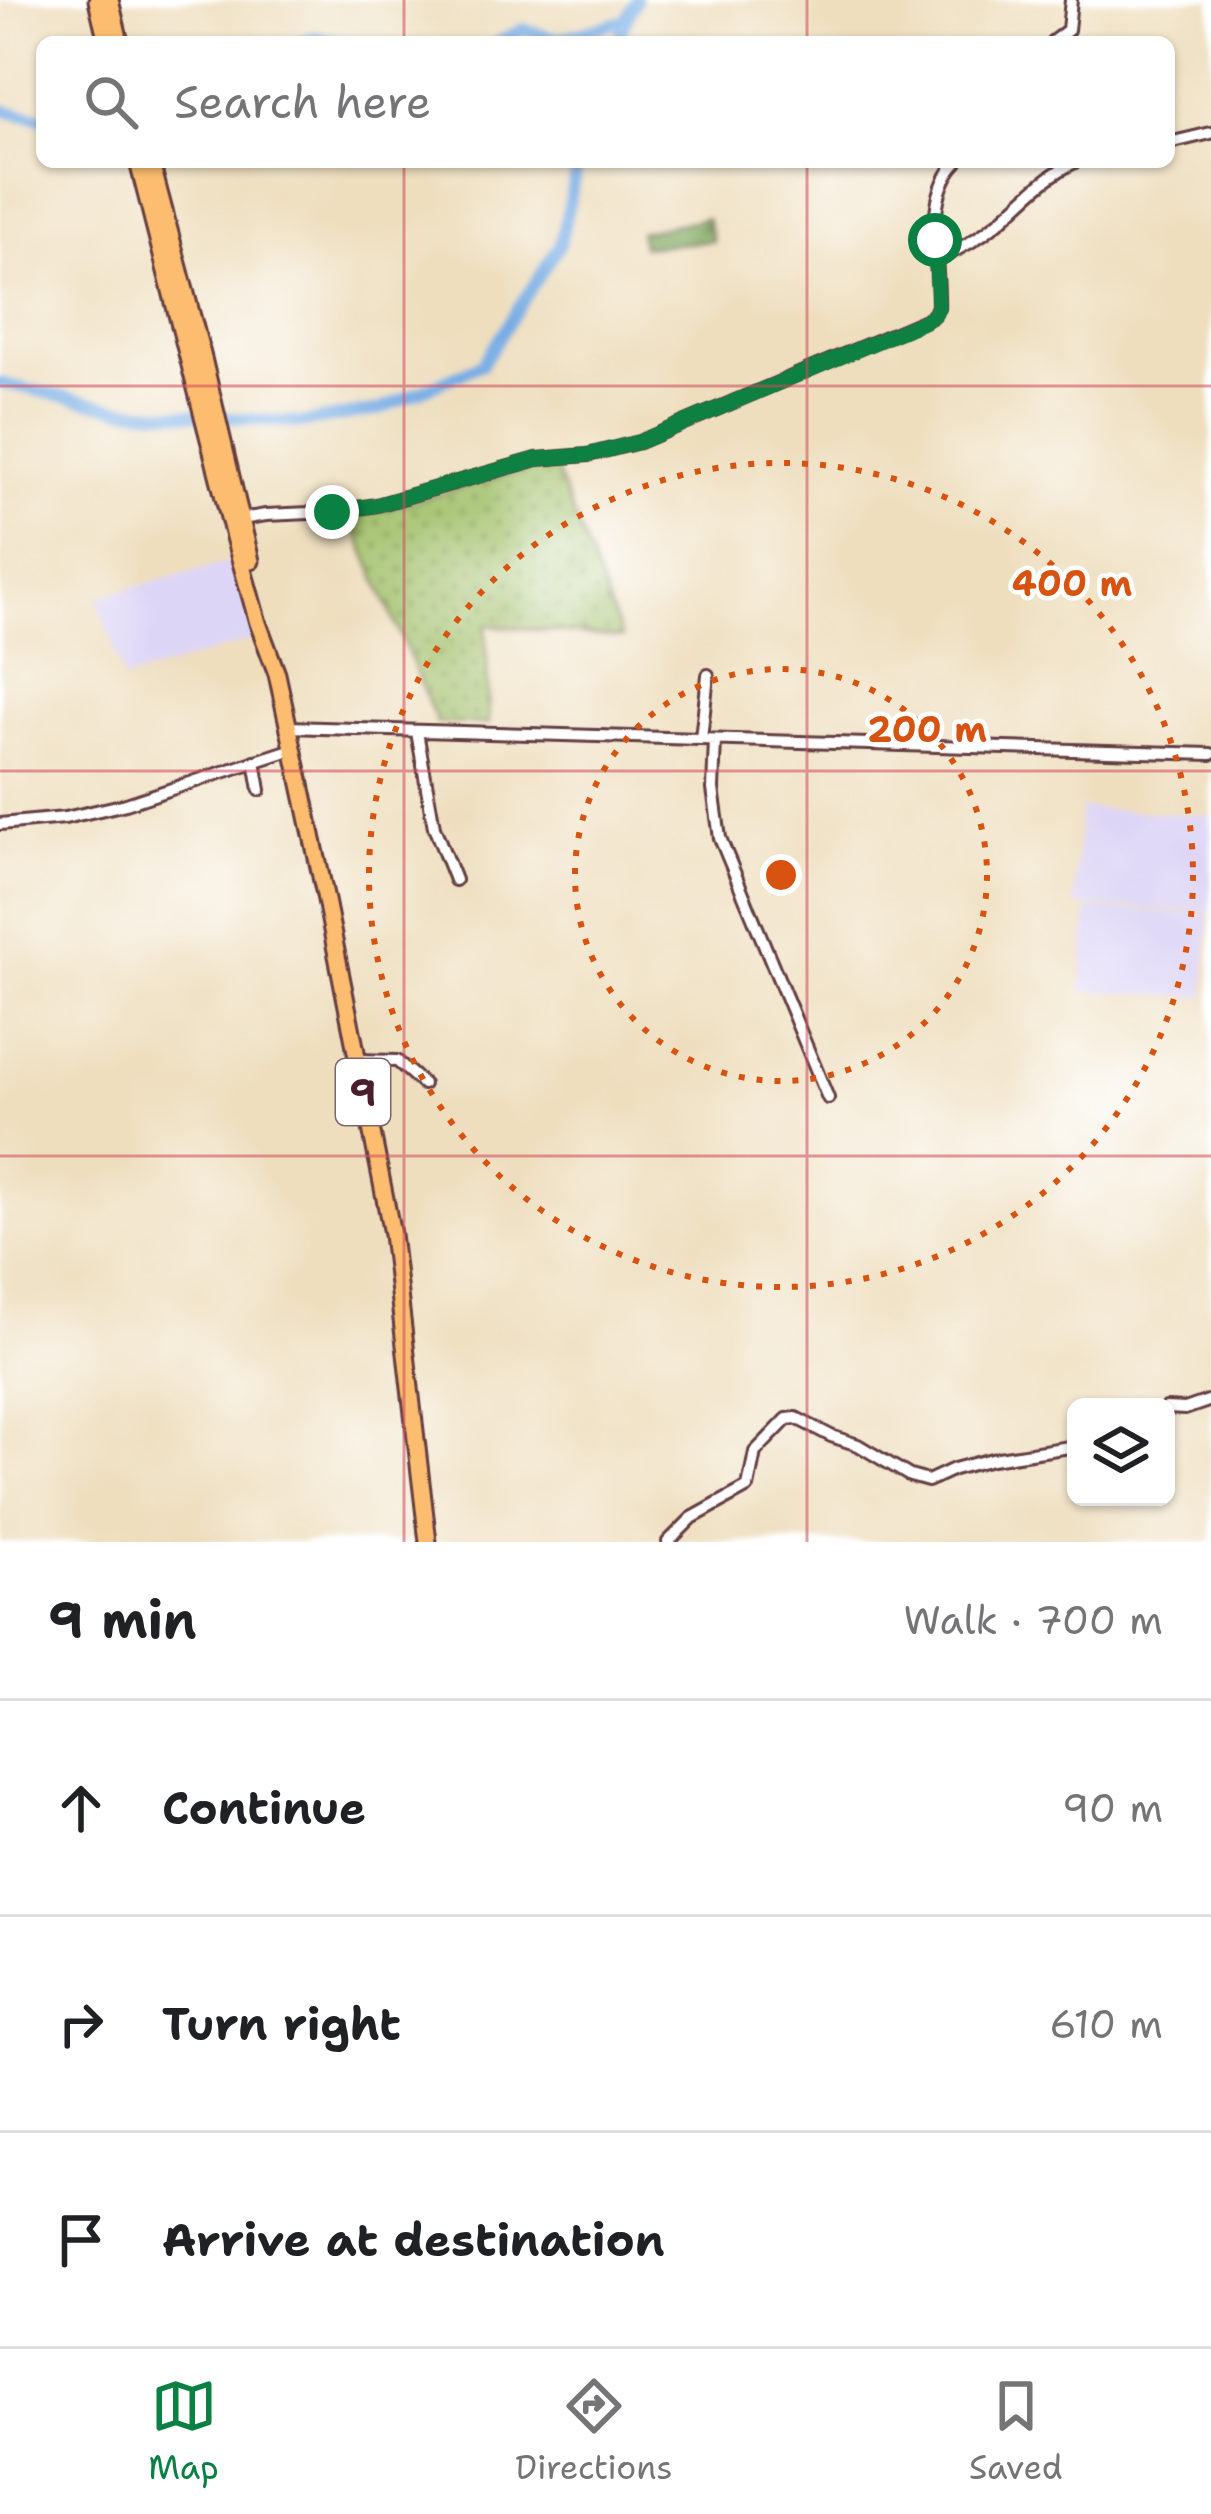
<!DOCTYPE html>
<meta charset="utf-8">
<style>
body{margin:0;font-family:"Shantell Sans",sans-serif;background:#f2f2f2;color:#202124}
.controls{position:absolute;right:36px;bottom:36px;display:grid;overflow:hidden;border-radius:18px;box-shadow:0 3px 9px #0004}
.controls button{width:108px;height:108px;display:grid;place-items:center;padding:0;border:0;border-bottom:3px solid #e0e0e0;background:#fff;color:#202124;font:60px sans-serif}
.stop{position:absolute;width:36px;height:36px;margin:-27px;border:9px solid #0b8043;border-radius:50%;background:#fff}
.stop.end{background:#0b8043;border-color:#fff;box-shadow:0 3px 12px #0008}
.list{margin:0;padding:0;list-style:none}
h2{display:flex;justify-content:space-between;align-items:center;height:156px;margin:0;padding:0 48px;font-size:51px}
h2 small{font-size:39px;font-weight:400;color:#757577}
.list li{display:grid;grid-template-columns:78px 1fr auto;gap:36px;align-items:center;box-sizing:border-box;height:216px;padding:0 48px;border-top:3px solid #e0e0e0}
.list b{display:block;font-size:45px;white-space:nowrap}
.list em{font-size:39px;font-style:normal;color:#757577}
.icon{flex:none;width:66px;height:66px;fill:none;stroke:currentColor;stroke-width:2;stroke-linecap:round;stroke-linejoin:round}
.map{position:relative;flex:none;width:1211px;height:1542px;overflow:hidden}
.search{position:absolute;background:#fff;box-shadow:0 3px 9px #0004;left:36px;right:36px;top:36px;height:132px;display:flex;align-items:center;gap:30px;box-sizing:border-box;padding:0 42px;border-radius:18px;color:#757577;font-size:45px}
.sheet{height:804px;background:#fff}
nav{display:flex;justify-content:space-around;align-items:center;box-sizing:border-box;height:168px;border-top:3px solid #e0e0e0;background:#fff;font-size:33px;color:#757577}
nav a{display:grid;justify-items:center;gap:6px}
nav .on{color:#0b8043}
.map>svg:first-child{display:block}
.built{fill:#ddd5f6}
.grass{fill:url(#grass-dots);stroke:#76704a;stroke-width:3}
.forest{fill:url(#forest-firs);stroke:#656244;stroke-width:3}
.lines{fill:none;stroke-linecap:round;stroke-linejoin:round}
.river{stroke:#76ace4;stroke-width:12}
.minor-casing{stroke:#633c41;stroke-width:16}
.highway-casing{stroke:#633c41;stroke-width:21}
.minor{stroke:#fff;stroke-width:10}
.highway{stroke:#fcbd6f;stroke-width:15}
.route{stroke:#0b8043;stroke-width:15}
.grid{fill:none;stroke:#d1495b;stroke-width:3;stroke-opacity:0.55}
.ring{fill:none;stroke:#d8530f;stroke-width:6;stroke-dasharray:6 12}
.labels{text-anchor:middle;dominant-baseline:central;stroke-width:9;stroke-linejoin:round;paint-order:stroke}
.shield{fill:#fff;stroke:#80626b;stroke-width:3}
.shield-label{font-size:39px;font-weight:bold;fill:#4a1f2b}
.centre{fill:#d8530f;stroke:#fff;stroke-width:6}
.ring-label{font-size:36px;text-anchor:middle;font-weight:bold;fill:#d8530f;stroke:#fff;stroke-width:9;stroke-linejoin:round;paint-order:stroke}
</style>
<div class="map">
<svg width="1211" height="1542" viewBox="0 0 1211 1542">
<defs>
<pattern id="grass-dots" width="8" height="8" patternUnits="userSpaceOnUse" patternTransform="scale(3)"><rect width="8" height="8" fill="#a1c069"/><path d="M2 2h.1M6 6h.1" fill="none" stroke="#859b57" stroke-width="1.8" stroke-linecap="round"/></pattern>
<pattern id="forest-firs" width="22" height="20" patternUnits="userSpaceOnUse" patternTransform="scale(3)"><rect width="22" height="20" fill="#80a65d"/><path d="M5 1l3.5 6h-7zM16 11l3.5 6h-7z" fill="#6b874d"/></pattern>
</defs>
<rect width="100%" height="100%" fill="#fff"/>
<filter id="ink" filterUnits="userSpaceOnUse"><feTurbulence type="fractalNoise" baseFrequency=".00833" numOctaves="2"/><feDisplacementMap in="SourceGraphic" scale="24" xChannelSelector="R" yChannelSelector="G"/><feConvolveMatrix kernelMatrix="1 2 1 2 8 2 1 2 1" color-interpolation-filters="sRGB"/></filter>
<filter id="wash" filterUnits="userSpaceOnUse"><feTurbulence type="fractalNoise" baseFrequency=".004" numOctaves="4" result="noise"/><feDisplacementMap in="SourceGraphic" scale="48" xChannelSelector="R" yChannelSelector="G"/><feGaussianBlur stdDeviation="2.7" result="paint"/><feColorMatrix in="noise" values="0 0 0 0 0 0 0 0 0 0 0 0 0 0 0 0 0 1.4 0 .05"/><feComposite in="paint" operator="in"/></filter>
<g filter="url(#wash)">
<rect width="100%" height="100%" fill="#eedebe"/>
<path class="built" d="M 237,560 L 255,639 L 124,680 L 97,597 Z
M 1080,808 L 1211,816 L 1211,912 L 1074,905 Z
M 1087,908 L 1209,914 L 1205,997 L 1082,991 Z"/>
<path class="grass" d="M 553,463 L 622,638 L 486,625 L 489,724 L 437,723 L 351,518 Z"/>
<path class="forest" d="M 707,218 L 713,241 L 642,247 L 639,232 Z"/>
<g class="lines">
<path class="river" d="M 301,42 L 316,37 L 341,42
M 498,42 L 523,29 L 557,39 L 626,20 L 636,0
M 618,42 L 626,20
M 0,110 L 42,118
M 0,383 L 121,409 L 301,423 L 379,410 L 482,364 L 560,244 L 578,162"/>
</g>
</g>
<g filter="url(#ink)">
<g class="lines">
<g class="minor-casing">
<path id="minor" d="M 1052,42 L 1068,30 L 1071,0
M 1169,143 L 1211,133
M 935,260 C 959,250 980,238 1000,221 C 1025,199 1045,176 1075,162
M 241,519 L 266,515 L 332,512 L 377,505 L 537,459 L 588,455 L 639,442 L 930,318 L 938,308 C 940,263 922,198 957,162
M 288,727 L 1211,754
M 417,732 L 434,827 L 455,880
M 701,739 L 708,675
M 715,741 L 713,789 L 720,838 L 828,1098
M 255,761 L 260,790
M 0,824 L 65,818 L 126,804 L 293,749
M 357,1060 L 397,1061 L 423,1084
M 1166,1408 L 1185,1409 L 1211,1400
M 668,1542 L 692,1518 L 748,1487 L 755,1452 L 787,1419 L 796,1418 L 831,1436 L 858,1445 L 910,1476 L 928,1481 L 954,1469 L 992,1459 L 1076,1446"/>
</g>
<g class="highway-casing">
<path id="highway" d="M 97,0 L 107,42
M 110,0 L 120,42
M 138,162 L 235,541 L 258,623 L 277,674 L 325,895 L 392,1234 L 428,1542
M 151,162 L 203,358 L 251,561"/>
</g>
<use href="#minor" class="minor"/>
<use href="#highway" class="highway"/>
</g>
</g>
<g class="lines" filter="url(#ink)">
<path class="route" d="M 332,512 L 377,505 L 537,459 L 588,455 L 639,442 L 923,322 L 935,314 L 938,308 L 935,240"/>
</g>
<path class="grid" d="M 404,0 L 404,42M 807,0 L 807,42M 404,162 L 404,1542M 807,162 L 807,1542M 0,386 L 1211,386M 0,771 L 1211,771M 0,1156 L 1211,1156"/>
<g class="ring">
<circle cx="781" cy="875" r="206"/>
<circle cx="781" cy="875" r="412"/>
</g>
<g class="labels">
<rect class="shield" x="336" y="1059" width="54" height="66" rx="9"/>
<g class="shield-label">
<text x="363" y="1092">9</text>
</g>
</g>
<circle cx="781" cy="875" r="18" class="centre"/>
<g class="ring-label">
<text x="1072" y="596">400 m</text>
<text x="927" y="742">200 m</text>
</g>
</svg>
<div class="controls">
<button><svg class="icon" aria-label="layers" viewBox="0 0 24 24"><path d="M12 4l9 5-9 5-9-5zM3 14l9 5 9-5"/></svg></button>
</div>
<div class="stop" style="left:935px;top:240px"></div>
<div class="stop end" style="left:332px;top:512px"></div>
<div class="search"><svg class="icon" aria-label="search" viewBox="0 0 24 24"><circle cx="10" cy="10" r="6"/><path d="M15 15l6 6"/></svg>Search here</div>
</div>
<section class="sheet">
<h2>9 min<small>Walk · 700 m</small></h2>
<ul class="list">
<li><svg class="icon" aria-label="ahead" viewBox="0 0 24 24"><path d="M12 20V5M6 11l6-6 6 6"/></svg><div><b>Continue</b></div><em>90 m</em></li>
<li><svg class="icon" aria-label="right" viewBox="0 0 24 24"><path d="M7 20v-9h11M14 6l5 5-5 5"/></svg><div><b>Turn right</b></div><em>610 m</em></li>
<li><svg class="icon" aria-label="arrive" viewBox="0 0 24 24"><path d="M6 21V4h12l-3 4 3 4H6"/></svg><div><b>Arrive at destination</b></div></li>
</ul>
</section>
<nav>
<a class="on"><svg class="icon" aria-label="map" viewBox="0 0 24 24"><path d="M3 6l6-2 6 2 6-2v14l-6 2-6-2-6 2zM9 4v14M15 6v14"/></svg>Map</a>
<a><svg class="icon" aria-label="directions" viewBox="0 0 24 24"><path d="M12 3l9 9-9 9-9-9zM9 14v-3h6M13 9l2 2-2 2"/></svg>Directions</a>
<a><svg class="icon" aria-label="saved" viewBox="0 0 24 24"><path d="M7 4h10v16l-5-4-5 4z"/></svg>Saved</a>
</nav>
